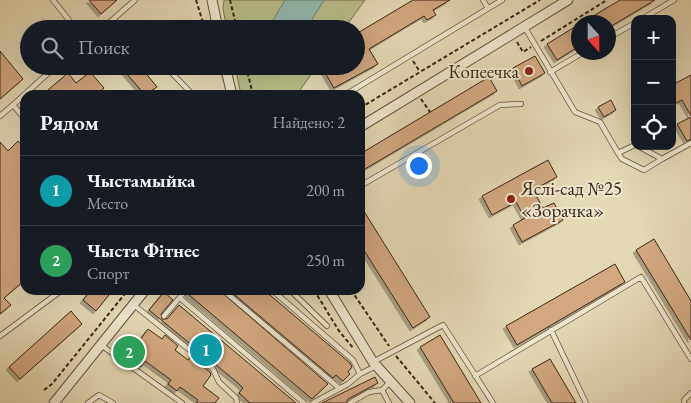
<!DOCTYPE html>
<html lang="ru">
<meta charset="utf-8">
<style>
body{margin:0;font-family:"EB Garamond",serif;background:#242831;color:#f1f3f6}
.controls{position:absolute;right:15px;top:15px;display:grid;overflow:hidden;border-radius:10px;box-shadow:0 5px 20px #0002}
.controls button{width:45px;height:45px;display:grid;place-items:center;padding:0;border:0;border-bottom:1px solid #363941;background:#171b24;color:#f1f3f6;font:25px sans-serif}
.compass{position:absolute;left:571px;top:15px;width:45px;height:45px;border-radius:50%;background:#171b24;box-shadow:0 5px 20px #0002;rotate:159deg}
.you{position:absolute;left:418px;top:165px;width:18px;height:18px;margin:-12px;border:4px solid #fff;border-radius:50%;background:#1a73e8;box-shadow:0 0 0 8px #1a73e833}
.badge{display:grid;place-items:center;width:32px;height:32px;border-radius:50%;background:#c59692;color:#fff;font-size:16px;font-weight:700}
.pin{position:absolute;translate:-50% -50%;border:2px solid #fff;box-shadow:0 1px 5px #0006}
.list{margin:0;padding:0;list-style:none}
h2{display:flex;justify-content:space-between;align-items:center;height:65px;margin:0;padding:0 20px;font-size:21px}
h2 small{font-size:16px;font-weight:400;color:#9ea1a6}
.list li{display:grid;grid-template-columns:32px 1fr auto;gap:15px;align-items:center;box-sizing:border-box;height:70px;padding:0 20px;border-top:1px solid #363941}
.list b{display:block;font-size:19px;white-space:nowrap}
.list p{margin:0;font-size:16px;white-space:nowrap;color:#9ea1a6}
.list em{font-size:16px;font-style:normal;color:#9ea1a6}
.icon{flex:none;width:28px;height:28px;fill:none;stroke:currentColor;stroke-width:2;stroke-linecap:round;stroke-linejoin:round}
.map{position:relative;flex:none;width:691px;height:403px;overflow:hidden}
.search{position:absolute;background:#171b24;box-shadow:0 5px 20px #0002;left:20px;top:20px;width:345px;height:55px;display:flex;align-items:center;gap:12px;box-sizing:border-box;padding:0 18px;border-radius:28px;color:#9ea1a6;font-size:19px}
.panel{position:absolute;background:#171b24;box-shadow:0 5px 20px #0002;left:20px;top:90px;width:345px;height:205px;border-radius:15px}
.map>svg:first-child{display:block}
.green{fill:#babe8a;stroke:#7a7352}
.water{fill:#95bab1;stroke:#718074}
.building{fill:#d3a87f;stroke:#3b2819;filter:url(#shadow)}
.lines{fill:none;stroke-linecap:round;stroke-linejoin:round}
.lane-casing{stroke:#655440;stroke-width:6}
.street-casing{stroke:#655440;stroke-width:11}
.path{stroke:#3b2819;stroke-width:2;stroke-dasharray:4 2.5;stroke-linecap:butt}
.lane{stroke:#ede6cf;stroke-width:4.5}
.street{stroke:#ede6cf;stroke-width:9}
.poi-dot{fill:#8f2418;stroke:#ede6cf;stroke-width:2}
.labels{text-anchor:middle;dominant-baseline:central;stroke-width:4;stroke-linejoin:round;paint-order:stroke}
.poi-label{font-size:19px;fill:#3b2819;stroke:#ede6cf;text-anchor:end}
</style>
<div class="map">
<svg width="691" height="403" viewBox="0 0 691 403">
<defs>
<filter id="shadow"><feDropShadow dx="-3" dy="3" stdDeviation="0" flood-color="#0004"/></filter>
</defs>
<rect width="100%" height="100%" fill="#e4d9b5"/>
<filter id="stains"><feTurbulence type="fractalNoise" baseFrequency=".004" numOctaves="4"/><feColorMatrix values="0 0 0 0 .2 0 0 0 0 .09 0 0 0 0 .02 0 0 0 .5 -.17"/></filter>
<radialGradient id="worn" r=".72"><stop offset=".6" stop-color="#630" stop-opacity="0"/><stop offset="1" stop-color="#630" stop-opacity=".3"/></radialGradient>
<path class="green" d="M 224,0 L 365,0 L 344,29 L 227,29 L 223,9 Z
M 235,66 L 317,66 L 300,90 L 302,95 L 241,95 Z"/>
<path class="water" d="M 285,0 L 324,0 L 306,29 L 268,29 Z"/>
<path class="building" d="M 89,0 L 117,0 L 101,14 Z
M 413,0 L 450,0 L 433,10 L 436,15 L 427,20 L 424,16 L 369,49 L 378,64 L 334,88 L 324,71 L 332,66 L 356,66 L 356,34 Z
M 620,0 L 655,0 L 608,28 L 608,22 L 583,22 Z
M 578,25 L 578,47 L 557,60 L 547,44 Z
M 0,51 L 23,79 L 0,99 Z
M 535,56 L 545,73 L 522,86 L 513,68 Z
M 120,66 L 140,66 L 157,87 L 145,95 Z
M 90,72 L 104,88 L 96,95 L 42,95 L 68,73 L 76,83 Z
M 691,75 L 691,116 L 682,100 L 672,105 L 672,85 Z
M 489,77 L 497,91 L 360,172 L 360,154 Z
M 611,100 L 616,110 L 604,117 L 598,107 Z
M 691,117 L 691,139 L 687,141 L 677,124 Z
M 18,141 L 25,149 L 25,280 L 4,298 L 11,305 L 0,314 L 0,142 L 8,151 Z
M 548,160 L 557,177 L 533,190 L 543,208 L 554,203 L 563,220 L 522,242 L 513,225 L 525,218 L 516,202 L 492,215 L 482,196 Z
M 360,205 L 430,317 L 413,328 L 360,244 Z
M 654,239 L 691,301 L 691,340 L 636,250 Z
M 615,264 L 625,282 L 517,345 L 506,326 Z
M 91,290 L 113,290 L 96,311 L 83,300 Z
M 190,290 L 219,290 L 328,384 L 312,399 L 188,294 Z
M 229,290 L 264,290 L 350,363 L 352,367 L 348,372 L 350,374 L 343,381 L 336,375 L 333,378 Z
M 164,292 L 173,300 L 161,314 L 162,319 L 167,319 L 179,305 L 296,403 L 250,403 L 239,393 L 243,388 L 238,383 L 149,310 Z
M 71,311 L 82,324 L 20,379 L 9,367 Z
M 148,329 L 162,339 L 165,335 L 178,346 L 175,350 L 188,360 L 191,356 L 210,372 L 211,375 L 203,386 L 219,398 L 215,403 L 196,403 L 198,400 L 180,387 L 177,391 L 168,384 L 171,380 L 145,361 L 141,367 L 123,354 L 127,347 L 132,351 Z
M 440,335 L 481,403 L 454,403 L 420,347 Z
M 550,359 L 576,403 L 552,403 L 532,369 Z
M 375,377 L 378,383 L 348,399 L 346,403 L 322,403 Z"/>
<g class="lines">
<g class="lane-casing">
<path id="lane" d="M 53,0 L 76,29
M 483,0 L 488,8
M 642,19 L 674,0
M 524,26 L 575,112 L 600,122 L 618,153 L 635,145
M 102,29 L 135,0
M 608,38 L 635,23
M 165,66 L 193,95
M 550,72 L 584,52
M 345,95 L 502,0
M 13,105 L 56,66
M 0,116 L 13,105 L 25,119
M 638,146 L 662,159 L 691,143
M 618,153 L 622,159 L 644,170 L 662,159
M 360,186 L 500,105 L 521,104
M 223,290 L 339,388
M 272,290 L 353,360 L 360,374 L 376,366
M 290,290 L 327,326
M 180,298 L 304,403
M 134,305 L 213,369 L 219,382 L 236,398 L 237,403
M 164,316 L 186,290
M 551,330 L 586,403
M 0,336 L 62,290
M 101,345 L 182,403
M 373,362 L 443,325 L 493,403
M 475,376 L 641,277 L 691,359
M 382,390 L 389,403
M 88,403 L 99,395 L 113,403
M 313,403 L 348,384 L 360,374
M 350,403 L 369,392 L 382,390 L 390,382
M 684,403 L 684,400 L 691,393"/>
</g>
<g class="street-casing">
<path id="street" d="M 212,0 L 218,29
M 225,66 L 232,95
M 360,127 L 568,0
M 329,290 L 373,362 L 410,403
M 54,403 L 145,290"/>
</g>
<path class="path" d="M 196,0 L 205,29
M 230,0 L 237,29
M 541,41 L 607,0
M 517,42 L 523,52 L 531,47
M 413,61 L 420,72
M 246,66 L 253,95
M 421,99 L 430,112
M 360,108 L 540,0
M 314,290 L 339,331 L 354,349
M 351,290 L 389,346
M 396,356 L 435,403
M 44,390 L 52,384 L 128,290"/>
<use href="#lane" class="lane"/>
<use href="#street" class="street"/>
</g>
<g class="poi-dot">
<circle cx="529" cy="71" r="5"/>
<circle cx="511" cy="199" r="5"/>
</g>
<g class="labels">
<g class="poi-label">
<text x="519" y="71">Копеечка</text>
<text x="521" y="188" text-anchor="start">Яслі-сад №25<tspan x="521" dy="22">«Зорачка»</tspan></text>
</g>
</g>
<rect width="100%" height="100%" filter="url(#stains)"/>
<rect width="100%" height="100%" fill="url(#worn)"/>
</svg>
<div class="controls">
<button>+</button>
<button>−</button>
<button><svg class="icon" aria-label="locate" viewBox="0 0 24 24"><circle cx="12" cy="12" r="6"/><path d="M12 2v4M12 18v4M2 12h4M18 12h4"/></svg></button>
</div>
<svg class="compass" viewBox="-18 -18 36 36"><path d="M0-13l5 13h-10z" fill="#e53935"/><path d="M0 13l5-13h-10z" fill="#9ea1a6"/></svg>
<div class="you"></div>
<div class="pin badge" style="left:206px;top:350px;background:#0f9aa8">1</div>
<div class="pin badge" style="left:129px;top:352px;background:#2e9e5b">2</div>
<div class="search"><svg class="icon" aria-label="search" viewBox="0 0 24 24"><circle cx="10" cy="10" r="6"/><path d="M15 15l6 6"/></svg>Поиск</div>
<section class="panel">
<h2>Рядом<small>Найдено: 2</small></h2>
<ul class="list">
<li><span class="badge" style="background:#0f9aa8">1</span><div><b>Чыстамыйка</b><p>Место</p></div><em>200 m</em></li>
<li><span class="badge" style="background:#2e9e5b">2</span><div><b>Чыста Фітнес</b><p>Спорт</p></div><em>250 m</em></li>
</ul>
</section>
</div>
